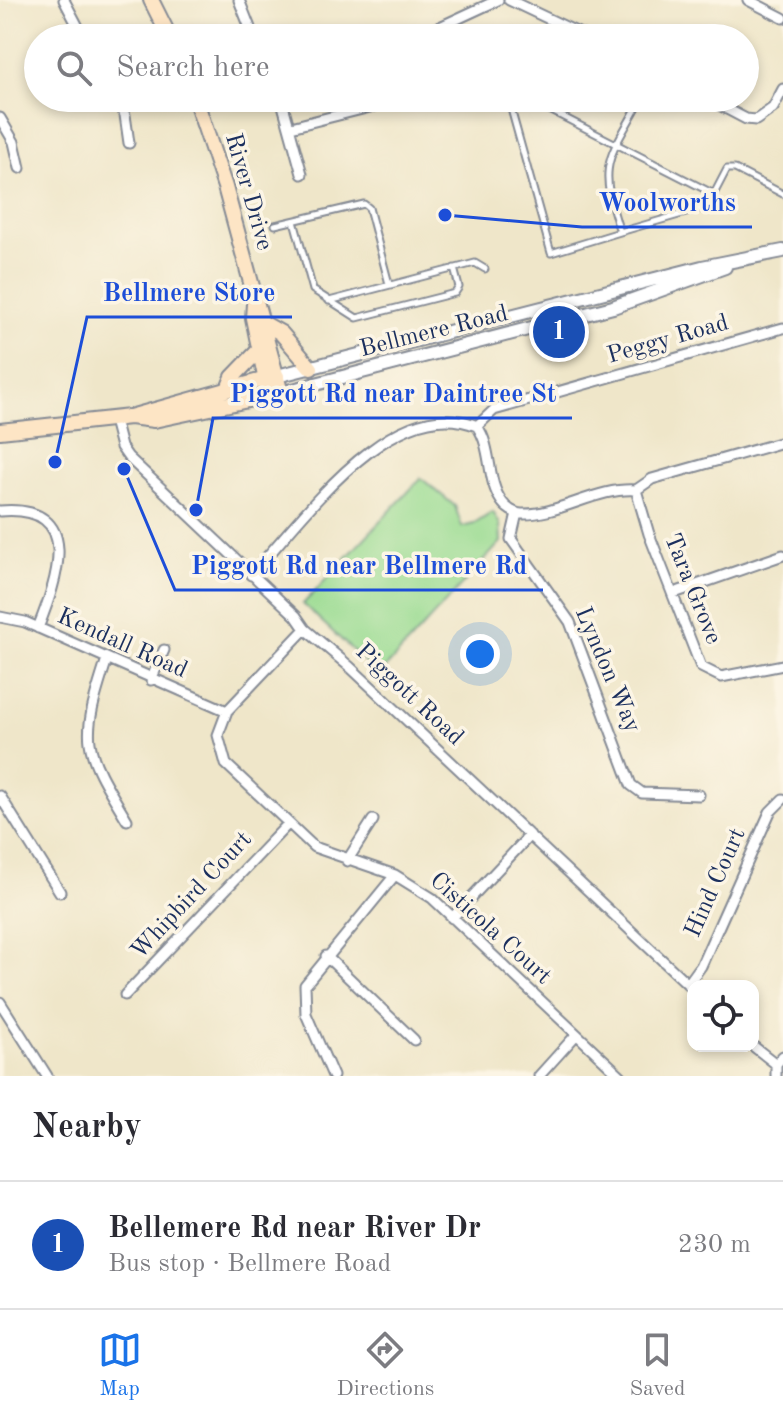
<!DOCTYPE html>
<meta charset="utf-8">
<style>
body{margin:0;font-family:"Old Standard TT",serif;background:#f7f7f7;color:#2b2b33}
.controls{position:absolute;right:24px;bottom:24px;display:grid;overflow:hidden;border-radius:16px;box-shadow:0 4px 12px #0003}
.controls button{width:72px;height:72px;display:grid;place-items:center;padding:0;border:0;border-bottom:2px solid #e1e1e2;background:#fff;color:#2b2b33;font:40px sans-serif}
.you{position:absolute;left:480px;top:654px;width:28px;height:28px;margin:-20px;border:6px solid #fff;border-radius:50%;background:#1a73e8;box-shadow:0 0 0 12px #1a73e833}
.badge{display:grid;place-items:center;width:52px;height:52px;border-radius:50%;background:#1a73e8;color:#fff;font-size:26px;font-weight:700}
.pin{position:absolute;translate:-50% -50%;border:4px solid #fff;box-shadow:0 2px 8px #0006}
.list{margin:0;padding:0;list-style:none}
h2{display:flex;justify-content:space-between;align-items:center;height:104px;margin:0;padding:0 32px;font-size:34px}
h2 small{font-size:26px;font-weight:400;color:#7c7c81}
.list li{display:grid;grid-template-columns:52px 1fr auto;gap:24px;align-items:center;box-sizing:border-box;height:128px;padding:0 32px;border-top:2px solid #e1e1e2}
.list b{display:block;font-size:30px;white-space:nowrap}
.list p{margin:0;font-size:26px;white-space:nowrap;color:#7c7c81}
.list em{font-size:26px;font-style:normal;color:#7c7c81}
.icon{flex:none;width:44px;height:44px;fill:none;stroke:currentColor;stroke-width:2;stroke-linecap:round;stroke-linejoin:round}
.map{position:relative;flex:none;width:783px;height:1076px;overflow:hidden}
.search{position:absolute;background:#fff;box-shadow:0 4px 12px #0003;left:24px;right:24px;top:24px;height:88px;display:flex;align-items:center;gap:20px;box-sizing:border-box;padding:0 28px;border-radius:44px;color:#7c7c81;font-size:30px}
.sheet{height:232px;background:#fff}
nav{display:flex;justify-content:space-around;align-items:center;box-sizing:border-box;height:112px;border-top:2px solid #e1e1e2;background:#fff;font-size:22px;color:#7c7c81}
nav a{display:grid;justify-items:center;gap:4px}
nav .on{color:#1a73e8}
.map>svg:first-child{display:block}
.green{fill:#9bdc93;stroke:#5b8678;stroke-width:2}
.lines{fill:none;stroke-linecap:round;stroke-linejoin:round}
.service-casing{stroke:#858a94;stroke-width:9}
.minor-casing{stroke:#858a94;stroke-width:13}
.tertiary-casing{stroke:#858a94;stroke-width:16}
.secondary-casing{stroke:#858a94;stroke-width:18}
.service{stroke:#fff;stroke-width:5}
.minor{stroke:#fff;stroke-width:9}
.tertiary{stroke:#fff;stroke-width:12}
.secondary{stroke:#fde5c5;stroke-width:14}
.labels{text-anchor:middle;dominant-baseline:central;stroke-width:7;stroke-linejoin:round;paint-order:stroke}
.street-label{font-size:24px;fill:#1b2f5e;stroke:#fcf5e5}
.leader{fill:none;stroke:#1d4ed8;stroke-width:3}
.callout-dot{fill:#1d4ed8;stroke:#fcf5e5;stroke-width:3}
.callout-label{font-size:26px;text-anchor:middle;font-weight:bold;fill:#1d4ed8;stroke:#fcf5e5;stroke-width:7;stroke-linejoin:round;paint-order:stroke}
</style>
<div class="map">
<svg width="783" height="1076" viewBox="0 0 783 1076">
<rect width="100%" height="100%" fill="#fcf5e5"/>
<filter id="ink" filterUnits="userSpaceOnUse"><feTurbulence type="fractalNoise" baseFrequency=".0125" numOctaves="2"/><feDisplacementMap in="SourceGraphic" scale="16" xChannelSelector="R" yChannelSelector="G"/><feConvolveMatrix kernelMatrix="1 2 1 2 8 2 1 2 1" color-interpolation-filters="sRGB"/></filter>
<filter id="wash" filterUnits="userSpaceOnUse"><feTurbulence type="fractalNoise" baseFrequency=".006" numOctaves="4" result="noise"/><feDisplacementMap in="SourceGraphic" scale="32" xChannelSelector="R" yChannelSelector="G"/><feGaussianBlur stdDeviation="1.8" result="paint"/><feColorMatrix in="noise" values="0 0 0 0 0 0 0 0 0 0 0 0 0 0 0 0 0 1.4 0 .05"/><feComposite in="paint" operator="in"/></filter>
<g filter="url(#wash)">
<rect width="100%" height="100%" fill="#efe6c9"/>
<path class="green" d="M 421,478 L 455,506 L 462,527 L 474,524 L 493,512 L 500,524 L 501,542 L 379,675 L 303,604 Z"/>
</g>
<g filter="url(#ink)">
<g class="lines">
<g class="service-casing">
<path id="service" d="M 508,98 L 551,253 L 620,232 C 597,162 608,160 642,98
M 526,98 L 714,194 L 727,169 L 735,169 L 783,194
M 294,221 L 313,290 L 357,318 L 455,293 L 459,287 L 454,268
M 275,225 L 364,204 L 369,208 L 389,284
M 620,232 L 710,206 L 714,194
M 329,301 L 475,263 L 485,269"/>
</g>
<g class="minor-casing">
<path id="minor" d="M 64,0 L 84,38
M 239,0 L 254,38
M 509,0 L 589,38
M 748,0 L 783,18
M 416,38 L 498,0
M 116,98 L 125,115 L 129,143
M 281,98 L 302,174
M 706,98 L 746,119 L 756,120 L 773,108 L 783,89
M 0,118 L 14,142 L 20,168
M 291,127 L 390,102 L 392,98
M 114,420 L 121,447 L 128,457 L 296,616 L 305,629 L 350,667 L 693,989
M 477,426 L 494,410 L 783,328
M 636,490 L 649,534 L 701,667 L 721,677 L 783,665
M 0,511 C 85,504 57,580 38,628
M 517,513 L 511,539 L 570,622 L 631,785 L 642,793 L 699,795
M 251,575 C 301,521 392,390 477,426 C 493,449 486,480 502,502 C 506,508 515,514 522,514 C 560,515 597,487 636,490 L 652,479 L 783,442
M 674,593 L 783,555
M 0,617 L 25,622 L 227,711
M 305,629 L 227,711 L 218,735 L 226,764 L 314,847 L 395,875 L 432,898 L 621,1076
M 107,659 C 80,742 82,746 127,820
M 151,680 L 164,650
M 0,796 L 60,892
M 347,861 L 373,820
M 452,918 L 530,835
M 326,956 L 414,1040
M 688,984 L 701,966 L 770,812 L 783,799
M 125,995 L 288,824
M 0,1002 L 47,1076
M 753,1046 L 776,1064
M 333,1076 L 306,1014 L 305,985 L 395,875
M 539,1076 L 576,1035
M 776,1076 L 776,1064 L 783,1056"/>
</g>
<g class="tertiary-casing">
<path id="tertiary" d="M 277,376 L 702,267 L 783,251
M 281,393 L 613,307 L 725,267"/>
</g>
<g class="secondary-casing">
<path id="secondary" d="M 151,0 L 170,38
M 254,304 L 253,318 L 267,386
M 265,324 L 281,333 L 311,368
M 228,389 L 233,377 L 259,350
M 130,417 L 154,420 L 281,393 L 225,187 L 195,98
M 0,431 L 130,417 L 277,376"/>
</g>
<use href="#service" class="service"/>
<use href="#minor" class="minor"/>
<use href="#tertiary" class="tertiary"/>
<use href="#secondary" class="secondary"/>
</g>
</g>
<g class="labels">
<g class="street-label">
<text transform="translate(248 192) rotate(74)">River Drive</text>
<text transform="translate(434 332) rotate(-14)">Bellmere Road</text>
<text transform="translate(668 340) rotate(-16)">Peggy Road</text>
<text transform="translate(692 589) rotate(68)">Tara Grove</text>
<text transform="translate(122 644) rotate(24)">Kendall Road</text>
<text transform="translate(607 670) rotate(67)">Lyndon Way</text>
<text transform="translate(409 695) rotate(43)">Piggott Road</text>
<text transform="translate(716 883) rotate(-66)">Hind Court</text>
<text transform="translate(192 896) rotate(-47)">Whipbird Court</text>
<text transform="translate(490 929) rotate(42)">Cisticola Court</text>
</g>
</g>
<path class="leader" d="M445 215L582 227H752M55 462L87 317H292M196 510L213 418H572M124 469L175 590H543"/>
<g class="callout-dot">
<circle cx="445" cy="215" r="8"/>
<circle cx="55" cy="462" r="8"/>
<circle cx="196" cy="510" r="8"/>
<circle cx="124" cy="469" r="8"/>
</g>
<g class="callout-label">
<text x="667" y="211">Woolworths</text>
<text x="189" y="301">Bellmere Store</text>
<text x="393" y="402">Piggott Rd near Daintree St</text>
<text x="359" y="574">Piggott Rd near Bellmere Rd</text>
</g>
</svg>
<div class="controls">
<button><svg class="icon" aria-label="locate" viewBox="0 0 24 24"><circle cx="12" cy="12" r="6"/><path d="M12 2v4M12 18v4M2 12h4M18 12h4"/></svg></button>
</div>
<div class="you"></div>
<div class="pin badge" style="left:559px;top:332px;background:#1a4fb4">1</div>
<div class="search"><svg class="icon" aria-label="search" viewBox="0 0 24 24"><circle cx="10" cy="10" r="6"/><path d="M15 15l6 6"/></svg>Search here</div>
</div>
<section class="sheet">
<h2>Nearby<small></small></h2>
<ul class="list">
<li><span class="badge" style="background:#1a4fb4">1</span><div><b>Bellemere Rd near River Dr</b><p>Bus stop · Bellmere Road</p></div><em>230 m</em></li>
</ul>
</section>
<nav>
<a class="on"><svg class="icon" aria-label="map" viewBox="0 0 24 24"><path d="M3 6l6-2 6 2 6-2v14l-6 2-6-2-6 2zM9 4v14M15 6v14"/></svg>Map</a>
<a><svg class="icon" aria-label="directions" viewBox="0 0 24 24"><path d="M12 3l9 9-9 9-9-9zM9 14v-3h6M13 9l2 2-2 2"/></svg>Directions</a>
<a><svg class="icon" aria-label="saved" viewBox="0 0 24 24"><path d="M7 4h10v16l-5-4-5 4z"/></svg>Saved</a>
</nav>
